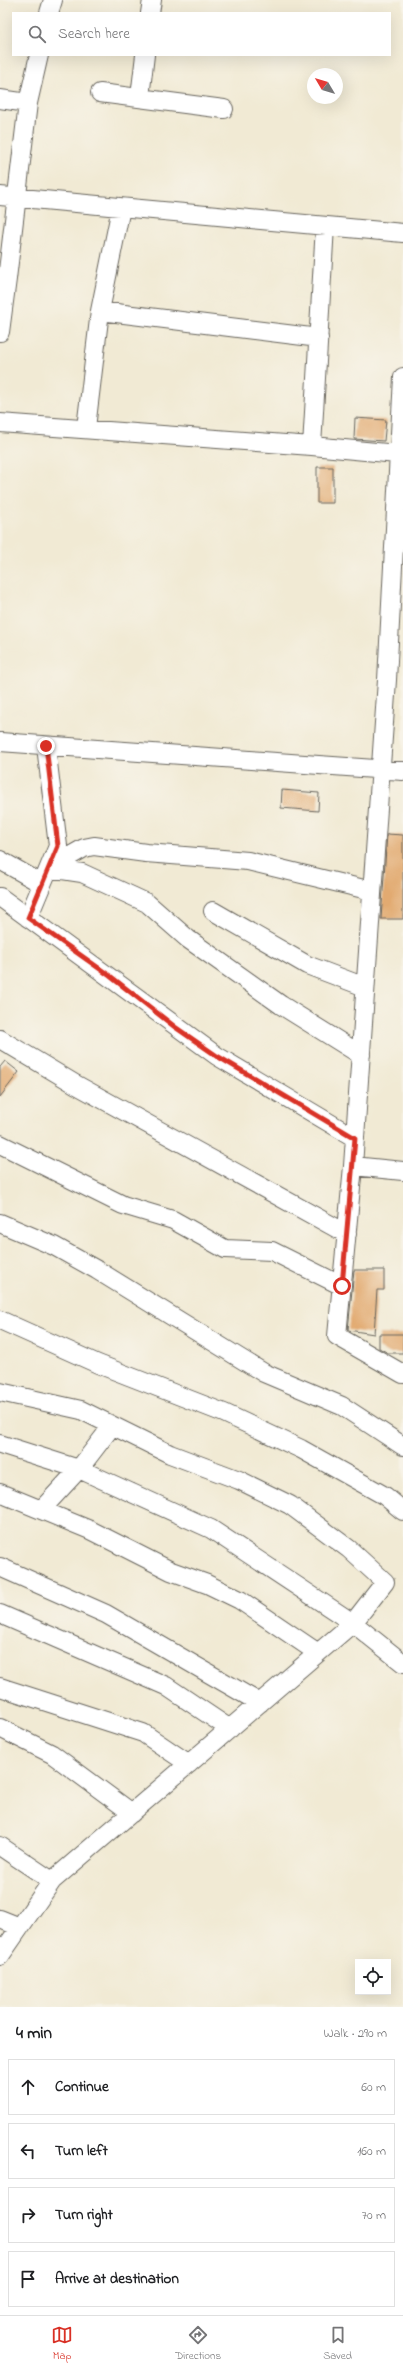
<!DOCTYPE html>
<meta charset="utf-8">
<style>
body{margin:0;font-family:"Indie Flower",sans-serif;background:#f6f6f6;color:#202124}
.controls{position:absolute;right:12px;bottom:12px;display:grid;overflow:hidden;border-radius:0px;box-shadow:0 4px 16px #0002}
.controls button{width:36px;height:36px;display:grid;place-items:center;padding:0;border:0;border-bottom:1px solid #e0e0e0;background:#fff;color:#202124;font:20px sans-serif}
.compass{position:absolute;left:307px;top:68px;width:36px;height:36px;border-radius:50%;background:#fff;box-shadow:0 4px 16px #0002;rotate:308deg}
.stop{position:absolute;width:12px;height:12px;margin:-9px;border:3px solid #d93025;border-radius:50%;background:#fff}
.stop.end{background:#d93025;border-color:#fff;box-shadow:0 1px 4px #0008}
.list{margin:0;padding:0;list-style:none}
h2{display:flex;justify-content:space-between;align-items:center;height:52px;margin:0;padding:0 16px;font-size:17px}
h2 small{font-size:13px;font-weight:400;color:#757577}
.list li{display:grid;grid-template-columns:26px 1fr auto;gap:12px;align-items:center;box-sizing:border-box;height:56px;margin:0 8px 8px;padding:0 8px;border:1px solid #e0e0e0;border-radius:0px}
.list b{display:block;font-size:15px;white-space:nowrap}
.list em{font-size:13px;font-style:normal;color:#757577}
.icon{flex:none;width:22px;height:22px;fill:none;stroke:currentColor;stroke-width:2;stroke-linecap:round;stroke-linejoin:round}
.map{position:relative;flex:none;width:403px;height:2007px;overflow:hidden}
.search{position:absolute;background:#fff;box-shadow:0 4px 16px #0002;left:12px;right:12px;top:12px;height:44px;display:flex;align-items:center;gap:10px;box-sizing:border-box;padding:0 14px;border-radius:0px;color:#757577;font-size:15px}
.sheet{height:308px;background:#fff}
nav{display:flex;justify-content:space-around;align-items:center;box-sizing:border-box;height:56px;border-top:1px solid #e0e0e0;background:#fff;font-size:11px;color:#757577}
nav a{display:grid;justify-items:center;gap:2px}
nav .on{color:#d93025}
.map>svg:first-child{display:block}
.building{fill:#e2aa71}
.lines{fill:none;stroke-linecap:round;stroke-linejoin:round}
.street-casing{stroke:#67645c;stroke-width:20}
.street{stroke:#fff;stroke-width:18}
.route{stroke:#d93025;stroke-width:5}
</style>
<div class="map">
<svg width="403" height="2007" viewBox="0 0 403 2007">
<rect width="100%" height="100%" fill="#f7f3e8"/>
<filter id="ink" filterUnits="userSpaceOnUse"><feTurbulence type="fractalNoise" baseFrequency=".025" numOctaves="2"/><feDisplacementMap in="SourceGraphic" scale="8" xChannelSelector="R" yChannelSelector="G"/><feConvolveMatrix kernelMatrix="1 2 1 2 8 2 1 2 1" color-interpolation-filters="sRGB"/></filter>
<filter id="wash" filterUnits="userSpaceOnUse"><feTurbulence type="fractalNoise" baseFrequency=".012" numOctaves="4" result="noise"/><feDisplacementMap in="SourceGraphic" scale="16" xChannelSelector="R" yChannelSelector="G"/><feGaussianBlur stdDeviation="0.9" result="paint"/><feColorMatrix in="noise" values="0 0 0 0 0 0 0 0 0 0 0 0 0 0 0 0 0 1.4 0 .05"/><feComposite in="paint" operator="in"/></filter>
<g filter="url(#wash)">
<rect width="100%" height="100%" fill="#f1ead4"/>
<g id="blocks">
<path class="building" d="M 355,418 L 386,420 L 384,441 L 354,439 Z
M 317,467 L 333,467 L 333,503 L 317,503 Z
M 282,790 L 319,793 L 318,811 L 281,808 Z
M 387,834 L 403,835 L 403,919 L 381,919 Z
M 5,1061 L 19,1072 L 0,1097 L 0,1067 Z
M 354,1270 L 384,1270 L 384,1290 L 377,1290 L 374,1334 L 348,1330 Z
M 379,1334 L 403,1334 L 403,1353 L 388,1353 L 379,1348 Z"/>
</g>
</g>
<g filter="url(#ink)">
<use href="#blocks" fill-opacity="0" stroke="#67645c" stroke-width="1"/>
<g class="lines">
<g class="street-casing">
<path id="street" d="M 49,13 L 53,0
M 150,13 L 152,0
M 100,93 L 224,109
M 140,97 L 145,55
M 0,99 L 28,103 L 7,279 L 0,278
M 28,103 L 39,55
M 0,196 L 403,233
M 100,311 L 121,208
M 0,332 L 7,279
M 403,377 L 387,680 L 353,1166 L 403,1171
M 0,423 L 312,446 L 325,226
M 86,428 L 100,311 L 319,338
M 312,446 L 397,454
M 0,742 L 403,771
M 0,860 L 42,884
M 49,868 L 82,873 L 147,903 L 188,939 L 281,1005 L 361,1055
M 49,868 L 84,848 L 94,846 L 146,853 L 248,861 L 372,891
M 0,897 L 217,1056 L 355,1138
M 213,911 L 307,965 L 365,987
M 28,918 L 58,846 L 46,746
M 0,1039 L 75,1084 L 347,1234
M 0,1144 L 123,1205 L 173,1220 L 225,1249 L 272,1251 L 342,1286
M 353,1166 L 337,1336 L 403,1374
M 0,1223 L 54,1246 L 97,1270 L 264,1373 L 342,1406 L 403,1446
M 0,1320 L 98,1364 L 224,1413 L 301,1449 L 385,1496 L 403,1511
M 0,1392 L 81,1410 L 170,1454 L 239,1480 L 290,1505 L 349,1549 L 385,1582 L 353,1623 L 211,1529 L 79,1469 L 0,1444
M 0,1493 L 90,1530 L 171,1571 L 207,1584 L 240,1600 L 318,1653
M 42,1509 L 79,1469 L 112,1426
M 0,1567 L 106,1614 L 260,1703
M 0,1614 L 166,1686 L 230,1729
M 0,1687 L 143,1733 L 189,1764
M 0,1728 L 52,1754 L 132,1813
M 0,1846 L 52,1881
M 0,1919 L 20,1927
M 0,1956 L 52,1881 L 353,1623 L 403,1663"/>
</g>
<use href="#street" class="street"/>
</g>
</g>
<g class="lines" filter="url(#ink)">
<path class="route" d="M 46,746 L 58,846 L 28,918 L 110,976 L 175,1027 L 217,1056 L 355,1138 L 342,1286"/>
</g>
</svg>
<div class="controls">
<button><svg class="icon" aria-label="locate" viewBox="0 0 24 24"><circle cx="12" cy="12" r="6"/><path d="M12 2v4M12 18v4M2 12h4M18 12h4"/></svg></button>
</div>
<svg class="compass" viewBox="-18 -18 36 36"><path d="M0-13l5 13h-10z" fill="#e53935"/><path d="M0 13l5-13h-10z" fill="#757577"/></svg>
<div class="stop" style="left:342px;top:1286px"></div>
<div class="stop end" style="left:46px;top:746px"></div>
<div class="search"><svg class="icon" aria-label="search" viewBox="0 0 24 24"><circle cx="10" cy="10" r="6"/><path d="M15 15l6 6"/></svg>Search here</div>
</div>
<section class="sheet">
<h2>4 min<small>Walk · 290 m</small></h2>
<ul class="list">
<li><svg class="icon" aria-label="ahead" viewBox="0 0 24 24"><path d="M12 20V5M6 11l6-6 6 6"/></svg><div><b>Continue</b></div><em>60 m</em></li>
<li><svg class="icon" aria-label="left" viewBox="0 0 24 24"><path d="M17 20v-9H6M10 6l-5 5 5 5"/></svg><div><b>Turn left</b></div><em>160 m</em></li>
<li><svg class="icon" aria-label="right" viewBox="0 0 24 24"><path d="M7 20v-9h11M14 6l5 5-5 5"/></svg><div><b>Turn right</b></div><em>70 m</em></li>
<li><svg class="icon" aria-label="arrive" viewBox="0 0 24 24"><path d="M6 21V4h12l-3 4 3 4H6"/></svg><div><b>Arrive at destination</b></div></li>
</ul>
</section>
<nav>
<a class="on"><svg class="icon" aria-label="map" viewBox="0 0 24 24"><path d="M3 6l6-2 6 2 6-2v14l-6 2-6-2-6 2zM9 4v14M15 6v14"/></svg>Map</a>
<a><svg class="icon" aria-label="directions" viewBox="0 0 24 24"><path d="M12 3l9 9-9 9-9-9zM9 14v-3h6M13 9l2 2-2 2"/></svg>Directions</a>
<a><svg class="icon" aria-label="saved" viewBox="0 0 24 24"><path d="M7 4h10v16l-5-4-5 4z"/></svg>Saved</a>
</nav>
